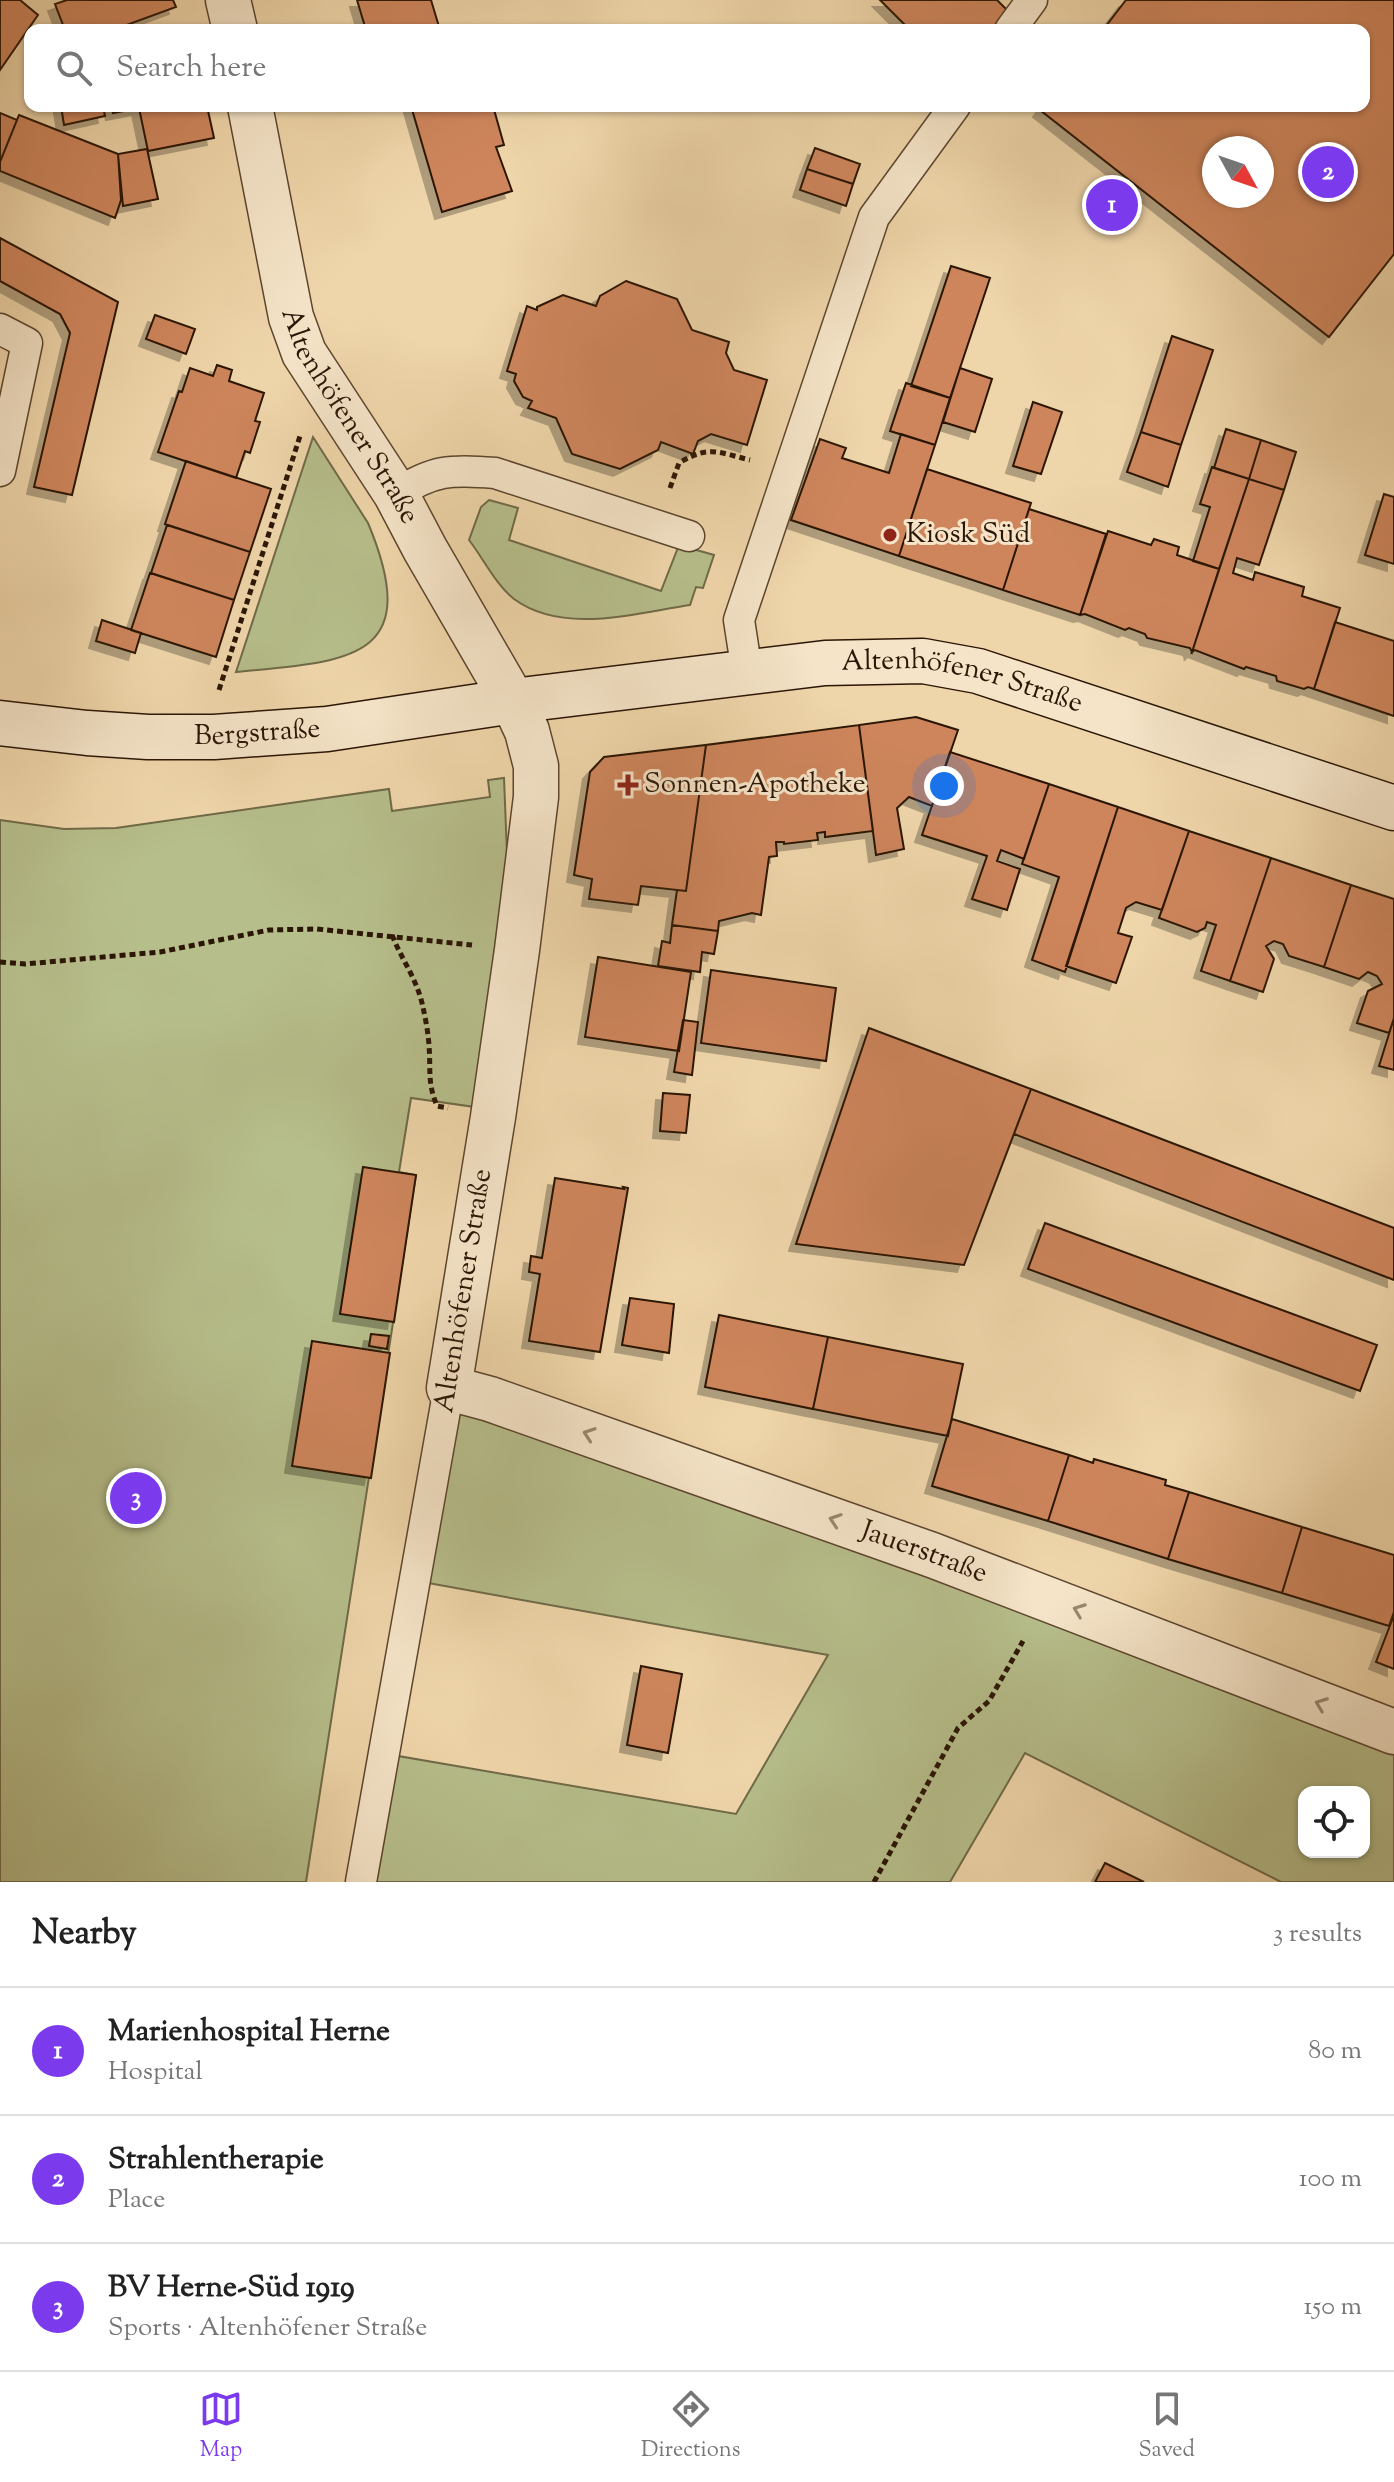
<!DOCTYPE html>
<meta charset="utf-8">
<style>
body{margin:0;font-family:"Sorts Mill Goudy",serif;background:#f2f2f2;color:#222}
.controls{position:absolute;right:24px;bottom:24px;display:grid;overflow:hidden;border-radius:16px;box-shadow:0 2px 6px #0004}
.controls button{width:72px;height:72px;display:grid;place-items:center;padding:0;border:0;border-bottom:2px solid #e0e0e0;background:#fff;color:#222;font:40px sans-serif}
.compass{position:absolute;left:1202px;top:136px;width:72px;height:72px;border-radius:50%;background:#fff;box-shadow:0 2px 6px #0004;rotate:130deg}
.you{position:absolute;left:944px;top:786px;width:28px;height:28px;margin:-20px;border:6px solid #fff;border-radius:50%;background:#1a73e8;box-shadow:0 0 0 12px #1a73e833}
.badge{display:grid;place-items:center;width:52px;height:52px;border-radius:50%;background:#7c3aed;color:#fff;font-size:26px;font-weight:700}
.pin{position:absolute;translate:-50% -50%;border:4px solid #fff;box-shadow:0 2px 8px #0006}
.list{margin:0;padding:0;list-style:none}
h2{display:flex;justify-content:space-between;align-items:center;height:104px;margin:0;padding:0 32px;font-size:34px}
h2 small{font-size:26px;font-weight:400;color:#767676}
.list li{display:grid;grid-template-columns:52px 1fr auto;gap:24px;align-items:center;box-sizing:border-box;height:128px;padding:0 32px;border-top:2px solid #e0e0e0}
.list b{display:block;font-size:30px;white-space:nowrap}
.list p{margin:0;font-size:26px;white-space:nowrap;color:#767676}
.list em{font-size:26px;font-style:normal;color:#767676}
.icon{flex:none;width:44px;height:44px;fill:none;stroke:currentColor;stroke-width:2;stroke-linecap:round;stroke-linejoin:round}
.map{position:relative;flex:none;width:1394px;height:1882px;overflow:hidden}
.search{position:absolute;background:#fff;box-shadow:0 2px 6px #0004;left:24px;right:24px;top:24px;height:88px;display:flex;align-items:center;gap:20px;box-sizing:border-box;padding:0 28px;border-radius:16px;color:#767676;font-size:30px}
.sheet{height:488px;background:#fff}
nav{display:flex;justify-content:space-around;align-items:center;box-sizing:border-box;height:112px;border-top:2px solid #e0e0e0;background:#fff;font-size:22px;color:#767676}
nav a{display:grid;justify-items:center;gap:4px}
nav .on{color:#7c3aed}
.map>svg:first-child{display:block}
.green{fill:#b6be8b;stroke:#706a48;stroke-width:2;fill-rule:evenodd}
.building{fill:#ce855c;stroke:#2b1505;stroke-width:2;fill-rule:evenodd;filter:url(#shadow)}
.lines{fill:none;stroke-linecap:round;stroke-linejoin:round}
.lane-casing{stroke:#5c452e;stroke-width:33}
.street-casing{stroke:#5c452e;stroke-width:47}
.secondary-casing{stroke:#2b1505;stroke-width:47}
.path{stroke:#2b1505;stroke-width:5;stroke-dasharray:6 4;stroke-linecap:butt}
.lane{stroke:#f5e4c8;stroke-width:30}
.street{stroke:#f5e4c8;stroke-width:44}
.secondary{stroke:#f5e4c8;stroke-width:44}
.oneway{stroke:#9a8770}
.poi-dot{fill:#8f2418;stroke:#f5e4c8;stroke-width:3}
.labels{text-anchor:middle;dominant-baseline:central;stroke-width:6;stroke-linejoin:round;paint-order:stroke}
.street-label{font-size:28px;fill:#2b1505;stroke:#f5e4c8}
.poi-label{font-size:28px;fill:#2b1505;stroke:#f5e4c8;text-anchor:start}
</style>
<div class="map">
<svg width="1394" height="1882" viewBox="0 0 1394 1882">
<defs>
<filter id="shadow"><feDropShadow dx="-7" dy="7" stdDeviation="0" flood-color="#0004"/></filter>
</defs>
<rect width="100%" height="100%" fill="#efd6aa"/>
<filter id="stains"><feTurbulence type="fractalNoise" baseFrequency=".0025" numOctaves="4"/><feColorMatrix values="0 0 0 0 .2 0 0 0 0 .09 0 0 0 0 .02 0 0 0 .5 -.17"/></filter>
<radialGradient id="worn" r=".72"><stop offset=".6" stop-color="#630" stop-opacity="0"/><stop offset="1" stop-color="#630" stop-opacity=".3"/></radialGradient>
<path class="green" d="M 313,437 L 368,523 C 426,662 347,661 236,672 Z
M 489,500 L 518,508 L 509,540 L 661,591 L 679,545 L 714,555 L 703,588 L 696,587 L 690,605 C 635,613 563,635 514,599 C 496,585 483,558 469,540 L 481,507 Z
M 504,778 L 507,854 L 475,1107 L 411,1098 L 399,1172 L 416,1175 L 306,1882 L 0,1882 L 0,820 L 64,829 L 116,828 L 389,789 L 392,811 L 490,797 L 488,780 Z
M 458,1412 L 649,1473 L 1394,1749 L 1394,1882 L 1281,1882 L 1025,1753 L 950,1882 L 376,1882 L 398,1756 L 736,1814 L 828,1655 L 428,1583 ZM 1304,1792 L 1364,1792 L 1364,1852 L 1304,1852 Z"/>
<path class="building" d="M 0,0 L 20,0 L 38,15 L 0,70 Z
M 67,0 L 173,0 L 176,7 L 113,30 L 65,30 L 55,4 Z
M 357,0 L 431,0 L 440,30 L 366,30 Z
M 880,0 L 997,0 L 1009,12 L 991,30 L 910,30 Z
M 1126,0 L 1394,0 L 1394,254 L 1329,337 L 1040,110 L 1043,106 L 1364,106 L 1364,30 L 1103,30 ZM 1214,148 L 1262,148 L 1262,196 L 1214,196 Z
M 61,106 L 103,106 L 105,116 L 64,125 Z
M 111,106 L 207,106 L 214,138 L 148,151 L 139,108 L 113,113 Z
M 411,106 L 493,106 L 504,145 L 496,147 L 512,191 L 442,212 Z
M 0,113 L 17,120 L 0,162 Z
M 19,115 L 118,154 L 121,200 L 115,218 L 0,171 L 0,162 Z
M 815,148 L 860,164 L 853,184 L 807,169 Z
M 147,149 L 158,199 L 123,206 L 118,154 Z
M 807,169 L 853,184 L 846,206 L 800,190 Z
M 0,238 L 118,302 L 72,495 L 34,487 L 70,333 L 60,314 L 0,281 Z
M 951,266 L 990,278 L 950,398 L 911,386 Z
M 626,281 L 677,299 L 692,330 L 729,342 L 726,353 L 734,370 L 767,380 L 747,445 L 711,434 L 698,441 L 693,454 L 661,442 L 658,450 L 620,469 L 572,454 L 556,418 L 528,408 L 532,401 L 523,397 L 514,381 L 516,374 L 507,371 L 527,306 L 537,310 L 537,307 L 563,295 L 596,306 L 600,296 Z
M 155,315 L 195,329 L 186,354 L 146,339 Z
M 1172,336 L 1213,350 L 1181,445 L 1141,432 Z
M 217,365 L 232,370 L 229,381 L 264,393 L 255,421 L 260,422 L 250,453 L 245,451 L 236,478 L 158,452 L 179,391 L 182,392 L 190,368 L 213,376 Z
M 960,368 L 992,379 L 975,432 L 943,422 Z
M 906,383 L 950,398 L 935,445 L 890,431 Z
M 1033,402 L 1062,412 L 1041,474 L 1013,466 Z
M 1226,429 L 1261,440 L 1249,479 L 1214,468 Z
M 1141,432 L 1181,445 L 1168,487 L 1127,472 Z
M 901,434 L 935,445 L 899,556 L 791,520 L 820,439 L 846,448 L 842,458 L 889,473 Z
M 1261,440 L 1296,452 L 1284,490 L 1249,479 Z
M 186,461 L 271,489 L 250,552 L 165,524 Z
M 1212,467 L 1249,479 L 1219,569 L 1193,561 L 1210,507 L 1200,504 Z
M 927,469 L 1031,503 L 1003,590 L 899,556 Z
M 1249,479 L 1284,490 L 1259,565 L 1237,558 L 1233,573 L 1253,580 L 1255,572 L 1304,587 L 1302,596 L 1340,608 L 1314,689 L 1308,687 L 1304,689 L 1277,681 L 1276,676 L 1246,667 L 1244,669 L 1195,650 L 1192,652 Z
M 1384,494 L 1394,497 L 1394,564 L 1365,555 Z
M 1029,509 L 1106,534 L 1080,615 L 1003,590 Z
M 167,525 L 250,552 L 234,600 L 151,573 Z
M 1108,531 L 1151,545 L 1154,539 L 1179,547 L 1177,555 L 1219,569 L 1192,652 L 1190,648 L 1147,638 L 1145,634 L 1129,628 L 1125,630 L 1085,614 L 1080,615 Z
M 150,573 L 234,600 L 216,657 L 131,630 Z
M 102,620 L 141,633 L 135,653 L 96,641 Z
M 1335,622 L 1394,641 L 1394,716 L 1314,689 Z
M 916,717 L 958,730 L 932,806 L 909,797 L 897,808 L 904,849 L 876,855 L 859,725 Z
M 859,725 L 873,831 L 825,837 L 825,832 L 817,833 L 818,840 L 784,844 L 784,842 L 776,842 L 777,856 L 769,857 L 761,915 L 752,913 L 719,921 L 718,931 L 672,925 L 677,890 L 686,891 L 706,745 Z
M 706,745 L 686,891 L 641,886 L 638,905 L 589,899 L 592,879 L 574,875 L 590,772 L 604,757 Z
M 950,752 L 1049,784 L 1024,859 L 1001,850 L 997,861 L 1020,869 L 1007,910 L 972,899 L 987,856 L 922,835 Z
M 1049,784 L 1118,807 L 1065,972 L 1032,960 L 1059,877 L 1022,864 Z
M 1118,807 L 1189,831 L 1162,910 L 1136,902 L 1126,908 L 1118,933 L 1132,937 L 1116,983 L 1066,966 Z
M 1189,831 L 1271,858 L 1230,981 L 1201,971 L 1216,925 L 1207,922 L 1205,928 L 1197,932 L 1159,918 Z
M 1271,858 L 1351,885 L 1324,967 L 1289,956 L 1283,944 L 1274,941 L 1266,946 L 1274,959 L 1263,992 L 1230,981 Z
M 1351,885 L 1394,899 L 1394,1018 L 1389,1033 L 1357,1023 L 1368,991 L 1382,984 L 1377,976 L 1368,972 L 1359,979 L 1324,967 Z
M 672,925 L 718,931 L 714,954 L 702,952 L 700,972 L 658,966 L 662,941 L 670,943 Z
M 598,957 L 691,972 L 679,1051 L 585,1037 Z
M 711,970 L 836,988 L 826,1061 L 701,1043 Z
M 1394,1018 L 1394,1070 L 1379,1066 Z
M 683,1020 L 698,1022 L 692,1075 L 674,1072 Z
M 869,1028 L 1031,1089 L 964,1265 L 796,1244 Z
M 1031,1089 L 1394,1228 L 1394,1280 L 1014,1134 Z
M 663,1093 L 690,1095 L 686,1133 L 660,1131 Z
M 363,1167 L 416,1175 L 394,1322 L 340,1314 Z
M 555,1178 L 624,1189 L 623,1187 L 628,1188 L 600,1352 L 529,1341 L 540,1274 L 529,1272 L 531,1256 L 542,1258 Z
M 1045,1223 L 1377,1345 L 1360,1391 L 1028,1269 Z
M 630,1298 L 674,1304 L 669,1353 L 622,1345 Z
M 719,1315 L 828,1337 L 813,1409 L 705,1387 Z
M 371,1334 L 389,1336 L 387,1349 L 369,1346 Z
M 828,1337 L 963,1364 L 948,1436 L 813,1409 Z
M 312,1341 L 390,1353 L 371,1478 L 292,1466 Z
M 952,1419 L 1069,1455 L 1048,1521 L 932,1486 Z
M 1069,1455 L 1093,1463 L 1094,1459 L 1166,1480 L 1165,1485 L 1189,1492 L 1168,1559 L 1048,1521 Z
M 1189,1492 L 1302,1527 L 1282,1593 L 1168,1559 Z
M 1302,1527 L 1394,1555 L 1394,1612 L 1389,1626 L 1282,1593 Z
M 1394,1615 L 1394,1669 L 1376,1662 Z
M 641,1666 L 682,1674 L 668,1753 L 627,1745 Z
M 1105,1863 L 1144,1882 L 1095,1882 Z"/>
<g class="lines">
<g class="lane-casing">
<path id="lane" d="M 1010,30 L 1032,0
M 0,329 L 27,343 L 0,471
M 396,494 C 433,470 451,469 495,473 L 689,536
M 747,672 L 739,620 L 874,217 L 955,106
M 361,1882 L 449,1388"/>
</g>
<g class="street-casing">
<g id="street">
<path d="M 228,0 L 235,30"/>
<path id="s1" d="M 250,106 L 291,317 L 304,353 L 396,494 L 425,549 L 513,701 L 527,731 L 536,766 L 536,797 L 517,950 L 493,1117 L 449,1388 L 490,1399 L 932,1555 L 1394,1732"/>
</g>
</g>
<g class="secondary-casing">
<g id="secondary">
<path id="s2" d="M 0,723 L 87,733 L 148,737 L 214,737 L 327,729 L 513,701 L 825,663 L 923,661 L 978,671 L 1394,808"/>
</g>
</g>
<path class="path" d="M 670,488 L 679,463 C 709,445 717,452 750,460
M 219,690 L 301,433
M 392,935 C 401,958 416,978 422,1003 C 425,1016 428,1031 429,1045 C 431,1070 427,1082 437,1106 L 448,1108
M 0,962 L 25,964 L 160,952 L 269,930 L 317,929 L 472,945
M 874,1882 L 958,1728 L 989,1701 L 1023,1641"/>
<use href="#lane" class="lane"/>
<use href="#street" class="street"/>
<use href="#secondary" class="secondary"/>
</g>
<defs><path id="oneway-chevron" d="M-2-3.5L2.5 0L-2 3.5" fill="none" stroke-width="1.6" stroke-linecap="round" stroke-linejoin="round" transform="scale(2)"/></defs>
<g class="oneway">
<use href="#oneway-chevron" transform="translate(589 1434) rotate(-161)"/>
<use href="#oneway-chevron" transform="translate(835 1520) rotate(-161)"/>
<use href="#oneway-chevron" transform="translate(1079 1610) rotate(-159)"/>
<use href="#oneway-chevron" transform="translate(1321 1704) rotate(-159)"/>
</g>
<g class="poi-dot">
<circle cx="890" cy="535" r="8"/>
<path d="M624 773h8v8h8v8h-8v8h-8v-8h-8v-8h8z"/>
</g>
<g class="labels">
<g class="street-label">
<text stroke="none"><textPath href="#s1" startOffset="330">Altenhöfener Straße</textPath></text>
<text stroke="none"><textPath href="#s2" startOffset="970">Altenhöfener Straße</textPath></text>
<text stroke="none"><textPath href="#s2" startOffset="258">Bergstraße</textPath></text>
<text transform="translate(464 1291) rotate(-81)">Altenhöfener Straße</text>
<text stroke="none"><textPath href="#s1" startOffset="1860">Jauerstraße</textPath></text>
</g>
<g class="poi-label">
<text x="906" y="535">Kiosk Süd</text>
<text x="644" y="785">Sonnen-Apotheke</text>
</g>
</g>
<rect width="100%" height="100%" filter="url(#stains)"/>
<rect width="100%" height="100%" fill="url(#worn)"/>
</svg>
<div class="controls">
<button><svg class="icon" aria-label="locate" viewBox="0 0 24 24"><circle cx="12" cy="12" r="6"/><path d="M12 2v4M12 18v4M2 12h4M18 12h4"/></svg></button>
</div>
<svg class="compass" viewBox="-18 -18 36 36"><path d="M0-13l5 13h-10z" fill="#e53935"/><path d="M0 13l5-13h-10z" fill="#767676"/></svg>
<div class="you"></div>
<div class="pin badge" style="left:1112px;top:205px">1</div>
<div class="pin badge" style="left:1328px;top:172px">2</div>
<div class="pin badge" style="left:136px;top:1498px">3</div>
<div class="search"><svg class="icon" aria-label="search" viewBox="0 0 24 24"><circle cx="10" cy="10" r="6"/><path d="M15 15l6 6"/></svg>Search here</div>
</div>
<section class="sheet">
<h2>Nearby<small>3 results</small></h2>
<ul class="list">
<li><span class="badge">1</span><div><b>Marienhospital Herne</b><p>Hospital</p></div><em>80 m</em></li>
<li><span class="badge">2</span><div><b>Strahlentherapie</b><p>Place</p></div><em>100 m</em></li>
<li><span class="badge">3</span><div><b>BV Herne-Süd 1919</b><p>Sports · Altenhöfener Straße</p></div><em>150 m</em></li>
</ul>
</section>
<nav>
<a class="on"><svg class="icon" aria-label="map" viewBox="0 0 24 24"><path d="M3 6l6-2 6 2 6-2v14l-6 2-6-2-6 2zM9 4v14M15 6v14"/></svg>Map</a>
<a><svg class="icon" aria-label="directions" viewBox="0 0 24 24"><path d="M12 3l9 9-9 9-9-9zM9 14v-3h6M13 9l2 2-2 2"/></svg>Directions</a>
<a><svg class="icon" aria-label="saved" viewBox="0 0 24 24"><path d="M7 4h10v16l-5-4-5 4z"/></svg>Saved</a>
</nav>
